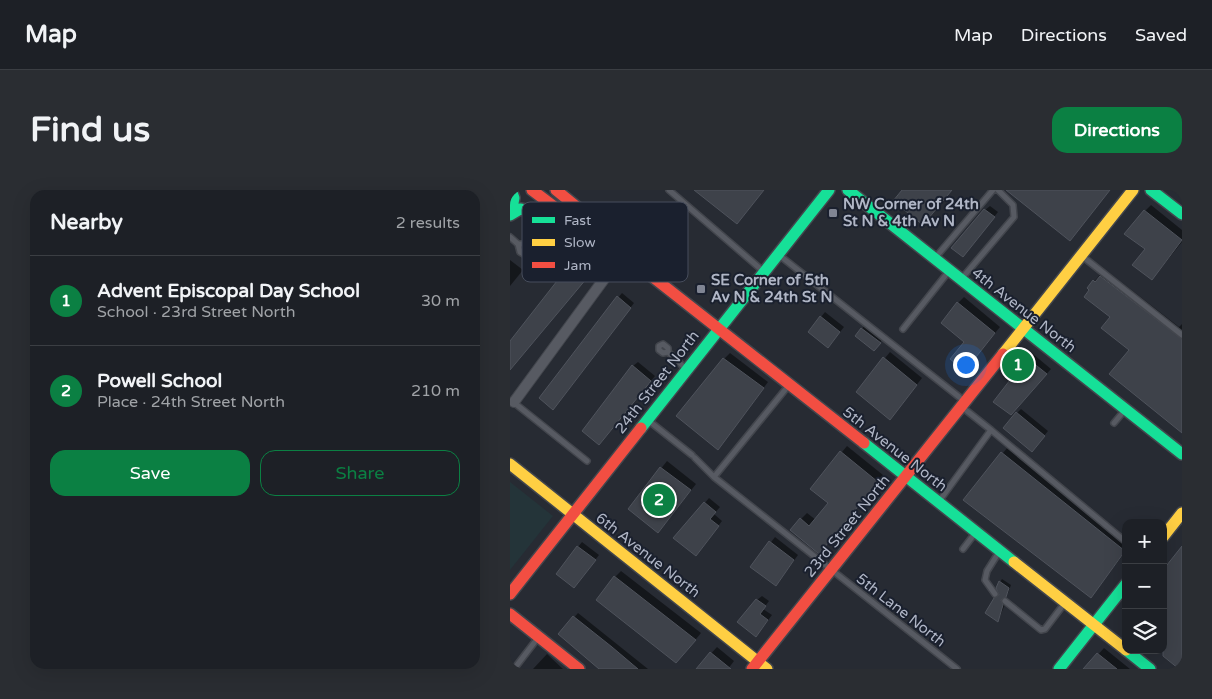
<!DOCTYPE html>
<meta charset="utf-8">
<style>
body{margin:0;font-family:"Varela Round",sans-serif;background:#2a2d32;color:#f1f3f6}
.controls{position:absolute;right:15px;bottom:15px;display:grid;overflow:hidden;border-radius:10px;box-shadow:0 5px 20px #0002}
.controls button{width:45px;height:45px;display:grid;place-items:center;padding:0;border:0;border-bottom:1px solid #3b3e43;background:#1d2026;color:#f1f3f6;font:25px sans-serif}
.you{position:absolute;left:455px;top:174px;width:18px;height:18px;margin:-12px;border:4px solid #fff;border-radius:50%;background:#1a73e8;box-shadow:0 0 0 8px #1a73e833}
.badge{display:grid;place-items:center;width:32px;height:32px;border-radius:50%;background:#0b8043;color:#fff;font-size:16px;font-weight:700}
.pin{position:absolute;translate:-50% -50%;border:2px solid #fff;box-shadow:0 1px 5px #0006}
.list{margin:0;padding:0;list-style:none}
h2{display:flex;justify-content:space-between;align-items:center;height:65px;margin:0;padding:0 20px;font-size:21px}
h2 small{font-size:16px;font-weight:400;color:#a0a3a7}
.list li{display:grid;grid-template-columns:32px 1fr auto;gap:15px;align-items:center;box-sizing:border-box;height:90px;padding:0 20px;border-top:1px solid #3b3e43}
.list b{display:block;font-size:19px;white-space:nowrap}
.list p{margin:0;font-size:16px;white-space:nowrap;color:#a0a3a7}
.list em{font-size:16px;font-style:normal;color:#a0a3a7}
.actions{display:flex;gap:10px;padding:15px 20px}
.actions a{flex:1;padding:11px 0;border:1px solid #0b8043;border-radius:15px;text-align:center;font-size:18px;color:#0b8043}
.actions .main{background:#0b8043;color:#fff}
.icon{flex:none;width:28px;height:28px;fill:none;stroke:currentColor;stroke-width:2;stroke-linecap:round;stroke-linejoin:round}
.map{position:relative;flex:none;width:672px;height:479px;overflow:hidden;border-radius:15px}
header{display:flex;align-items:center;gap:30px;box-sizing:border-box;height:70px;padding:0 25px;background:#1d2026;border-bottom:1px solid #3b3e43}
header strong{font-size:24px}
nav{display:flex;gap:28px;margin-inline-start:auto;font-size:18px}
.intro{display:flex;align-items:center;justify-content:space-between;box-sizing:border-box;height:120px;padding:0 30px}
h1{margin:0;font-size:35px}
.button{padding:12px 22px;border-radius:15px;background:#0b8043;color:#fff;font-size:18px;font-weight:700}
main{display:flex;gap:30px;padding:0 30px}
aside{flex:1;background:#1d2026;border-radius:15px;box-shadow:0 5px 20px #0002}
.map>svg:first-child{display:block}
.green{fill:#243439}
.shadow{fill:#0007}
.building{fill:#3e424a;stroke:#4f535c}
.lines{fill:none;stroke-linecap:round;stroke-linejoin:round}
.lane-casing{stroke:#43464d;stroke-width:8}
.street-casing{stroke:#43464d;stroke-width:12}
.fast-casing{stroke:#43464d;stroke-width:14}
.slow-casing{stroke:#43464d;stroke-width:14}
.jam-casing{stroke:#43464d;stroke-width:14}
.lane{stroke:#575a62;stroke-width:5}
.street{stroke:#575a62;stroke-width:10}
.fast{stroke:#16e098;stroke-width:11}
.slow{stroke:#ffcf43;stroke-width:11}
.jam{stroke:#f24e42;stroke-width:11}
.poi-dot{fill:#808593;stroke:#1a202e;stroke-width:2}
.labels{text-anchor:middle;dominant-baseline:central;stroke-width:4;stroke-linejoin:round;paint-order:stroke}
.poi-label{font-size:15px;font-weight:bold;fill:#b0b6c6;stroke:#1a202e;text-anchor:start}
.street-label{font-size:15px;fill:#b0b6c6;stroke:#1a202e}
.key{fill:#1a202e;stroke:#474d5c;stroke-width:1}
.key-label{font-size:14px;fill:#b0b6c6}
</style>
<header>
<strong>Map</strong>
<nav><a>Map</a><a>Directions</a><a>Saved</a></nav>
</header>
<div class="intro"><h1>Find us</h1><a class="button">Directions</a></div>
<main>
<aside>
<h2>Nearby<small>2 results</small></h2>
<ul class="list">
<li><span class="badge">1</span><div><b>Advent Episcopal Day School</b><p>School · 23rd Street North</p></div><em>30 m</em></li>
<li><span class="badge">2</span><div><b>Powell School</b><p>Place · 24th Street North</p></div><em>210 m</em></li>
</ul>
<div class="actions"><a class="main">Save</a><a>Share</a></div>
</aside>
<div class="map">
<svg width="672" height="479" viewBox="0 0 672 479">
<rect width="100%" height="100%" fill="#272b33"/>
<path class="green" d="M 0,292 L 43,326 L 0,380 Z"/>
<path class="shadow" d="M 641,15 L 672,40 L 672,52 L 647,83 L 636,59 L 635,21 Z
M 480,16 L 488,22 L 457,61 L 475,20 Z
M 70,64 L 85,77 L 0,179 L 0,153 Z
M 0,70 L 13,80 L 0,96 Z
M 597,81 L 669,137 L 672,134 L 672,241 L 602,127 L 578,98 L 590,85 L 591,87 Z
M 112,103 L 124,113 L 47,214 L 85,138 L 84,137 Z
M 454,107 L 490,137 L 455,180 L 456,151 L 448,113 Z
M 315,122 L 334,137 L 322,152 L 299,142 Z
M 354,136 L 372,150 L 364,159 L 352,139 Z
M 380,162 L 412,188 L 380,229 L 348,201 Z
M 220,163 L 258,192 L 213,252 L 214,169 Z
M 523,164 L 541,179 L 505,219 L 485,212 Z
M 128,172 L 145,186 L 93,249 L 123,176 Z
M 511,219 L 538,241 L 526,256 L 507,223 Z
M 337,256 L 373,285 L 309,363 L 291,329 L 297,323 L 306,330 L 320,313 L 302,298 Z
M 498,257 L 616,351 L 616,361 L 586,400 L 454,309 Z
M 157,271 L 186,294 L 154,335 L 119,319 Z
M 199,308 L 210,317 L 204,324 L 212,331 L 186,365 L 165,348 Z
M 265,347 L 288,365 L 266,395 L 242,377 Z
M 72,352 L 89,365 L 68,392 L 68,357 Z
M 111,381 L 191,443 L 172,466 L 105,387 Z
M 492,389 L 501,395 L 498,403 L 493,407 L 496,412 L 488,431 L 485,409 L 490,404 L 490,392 Z
M 252,406 L 259,411 L 253,419 L 262,425 L 250,441 L 247,410 Z
M 68,423 L 138,479 L 93,479 L 50,444 Z
M 207,457 L 224,471 L 218,479 L 187,479 Z
M 594,458 L 620,479 L 575,479 Z
M 37,464 L 53,479 L 23,479 Z"/>
<path class="building" d="M 184,0 L 254,0 L 227,34 Z
M 392,0 L 442,0 L 413,35 L 383,11 Z
M 496,0 L 600,0 L 560,51 Z
M 474,19 L 485,27 L 453,67 L 441,58 Z
M 634,20 L 672,50 L 642,90 L 622,75 L 635,59 L 614,44 Z
M 65,68 L 82,82 L 0,180 L 0,151 Z
M 590,86 L 672,149 L 672,243 L 599,184 L 619,160 L 591,138 L 600,127 L 574,107 L 579,100 L 577,98 L 583,90 L 585,92 Z
M 107,106 L 121,118 L 43,220 L 29,208 Z
M 447,112 L 485,143 L 455,181 L 440,169 L 454,152 L 431,133 Z
M 310,126 L 330,142 L 318,158 L 298,142 Z
M 351,138 L 371,153 L 364,161 L 345,146 Z
M 373,167 L 407,195 L 380,230 L 346,202 Z
M 213,168 L 254,198 L 208,260 L 166,226 Z
M 517,168 L 537,184 L 501,225 L 483,212 Z
M 122,175 L 141,191 L 89,255 L 72,241 Z
M 506,222 L 535,246 L 522,262 L 493,238 Z
M 330,261 L 368,292 L 309,364 L 280,340 L 290,328 L 299,336 L 318,313 L 300,299 Z
M 491,262 L 615,361 L 581,408 L 453,310 Z
M 150,277 L 181,300 L 148,343 L 118,319 Z
M 194,312 L 206,322 L 200,329 L 209,336 L 186,366 L 163,348 Z
M 259,351 L 284,370 L 266,396 L 240,377 Z
M 67,356 L 86,370 L 64,398 L 46,384 Z
M 672,356 L 672,479 L 669,479 L 653,466 L 653,380 Z
M 104,386 L 186,450 L 166,473 L 86,410 Z
M 489,391 L 499,398 L 496,407 L 491,410 L 493,415 L 488,432 L 475,423 L 484,408 L 489,405 L 486,398 Z
M 246,409 L 256,416 L 250,424 L 258,430 L 246,447 L 227,432 Z
M 63,426 L 102,457 L 128,479 L 89,479 L 48,444 Z
M 200,462 L 221,479 L 186,479 Z
M 587,463 L 607,479 L 573,479 Z"/>
<g class="lines">
<g class="lane-casing">
<path id="lane" d="M 159,0 L 253,81
M 0,47 L 8,54 L 10,62 L 17,66 L 21,65 L 21,60 L 15,54 L 8,54
M 269,65 L 453,210
M 572,66 L 672,145
M 425,68 L 483,0
M 453,87 L 504,27 L 503,15 L 488,0
M 393,139 L 439,81
M 153,154 L 158,158 L 158,162 L 153,163 L 149,160 L 149,156 Z
M 158,162 L 176,179
M 279,195 L 204,287 L 447,479
M 2,211 L 77,271
M 452,217 L 481,240
M 139,231 L 182,265
M 604,233 L 614,221
M 185,268 L 204,287
M 430,310 L 481,240 L 616,352
M 453,359 L 466,342
M 485,404 L 475,390 L 477,381 L 489,362
M 495,411 L 531,440 L 535,439 L 554,414
M 4,479 L 27,449"/>
</g>
<g class="street-casing">
<path id="street" d="M 4,212 L 111,66"/>
</g>
<g class="fast-casing">
<path id="fast" d="M 1,0 L 4,8 L 1,23
M 338,0 L 672,264
M 641,0 L 672,24
M 0,25 L 10,19 L 21,21 L 83,53
M 131,238 L 319,0
M 354,253 L 504,372
M 616,460 L 640,479
M 549,479 L 616,394"/>
</g>
<g class="slow-casing">
<path id="slow" d="M 493,164 L 623,0
M 0,274 L 257,479
M 653,347 L 672,323
M 504,372 L 616,460"/>
</g>
<g class="jam-casing">
<path id="jam" d="M 22,0 L 107,64 L 139,84 L 354,253
M 46,0 L 95,40 L 115,60
M 0,404 L 131,238
M 0,424 L 69,479
M 242,479 L 493,164"/>
</g>
<use href="#lane" class="lane"/>
<use href="#street" class="street"/>
<use href="#fast" class="fast"/>
<use href="#slow" class="slow"/>
<use href="#jam" class="jam"/>
</g>
<g class="poi-dot">
<rect x="318" y="18" width="10" height="10" rx="2.5"/>
<rect x="186" y="94" width="10" height="10" rx="2.5"/>
</g>
<g class="labels">
<g class="poi-label">
<text x="333" y="14">NW Corner of 24th<tspan x="333" dy="17">St N &amp; 4th Av N</tspan></text>
<text x="201" y="90">SE Corner of 5th<tspan x="201" dy="17">Av N &amp; 24th St N</tspan></text>
</g>
<g class="street-label">
<text transform="translate(514 120) rotate(38)">4th Avenue North</text>
<text transform="translate(147 192) rotate(-52)">24th Street North</text>
<text transform="translate(385 259) rotate(38)">5th Avenue North</text>
<text transform="translate(337 336) rotate(-51)">23rd Street North</text>
<text transform="translate(138 365) rotate(38)">6th Avenue North</text>
<text transform="translate(391 420) rotate(38)">5th Lane North</text>
</g>
</g>
<rect x="12" y="12" width="166" height="80" rx="8" class="key"/>
<rect x="22" y="27" width="23" height="6" fill="#16e098"/>
<rect x="22" y="49" width="23" height="7" fill="#ffcf43"/>
<rect x="22" y="72" width="23" height="6" fill="#f24e42"/>
<g class="key-label">
<text x="54" y="35">Fast</text>
<text x="54" y="57">Slow</text>
<text x="54" y="80">Jam</text>
</g>
</svg>
<div class="controls">
<button>+</button>
<button>−</button>
<button><svg class="icon" aria-label="layers" viewBox="0 0 24 24"><path d="M12 4l9 5-9 5-9-5zM3 14l9 5 9-5"/></svg></button>
</div>
<div class="you"></div>
<div class="pin badge" style="left:508px;top:175px">1</div>
<div class="pin badge" style="left:149px;top:310px">2</div>
</div>
</main>
